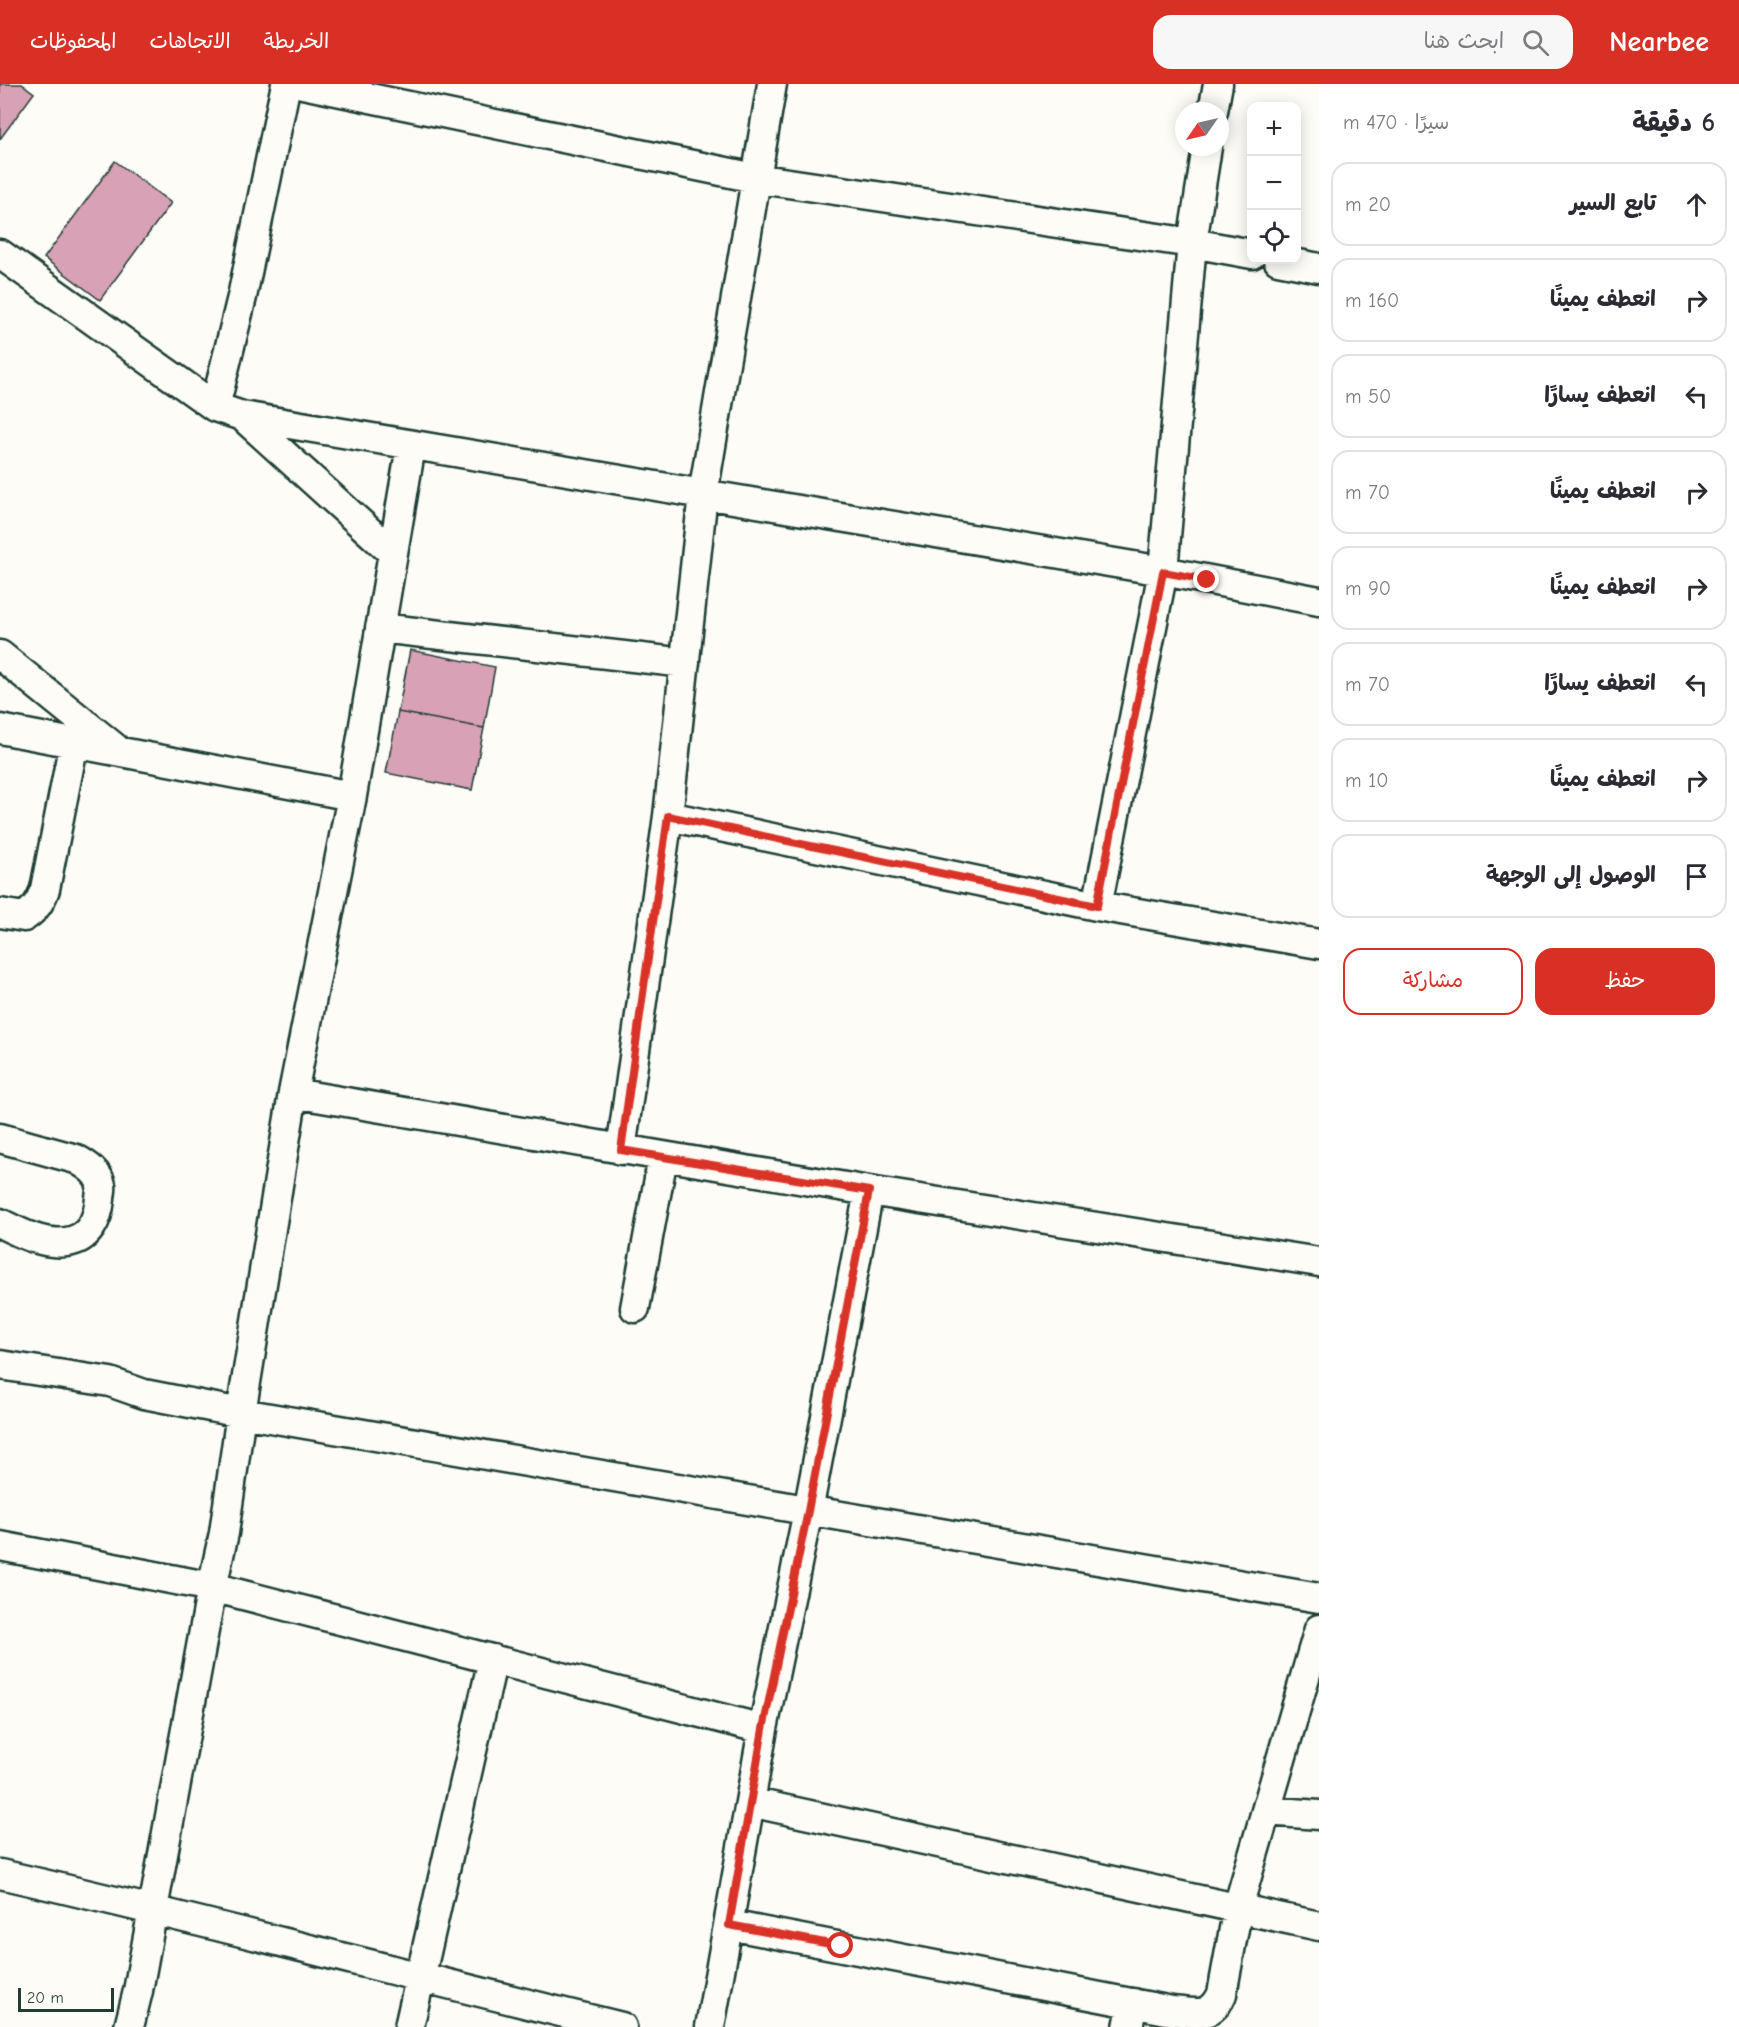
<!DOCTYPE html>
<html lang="ar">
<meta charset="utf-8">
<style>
body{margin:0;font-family:"Comic Neue","Playpen Sans Arabic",sans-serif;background:#f7f7f7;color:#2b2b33;direction:rtl}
.controls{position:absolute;right:18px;top:18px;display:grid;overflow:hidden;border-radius:12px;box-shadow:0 3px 15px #0003}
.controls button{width:54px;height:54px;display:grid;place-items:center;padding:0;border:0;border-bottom:2px solid #e1e1e2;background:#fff;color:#2b2b33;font:30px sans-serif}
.compass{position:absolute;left:1175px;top:18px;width:54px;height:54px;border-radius:50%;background:#fff;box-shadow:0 3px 15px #0003;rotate:236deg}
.scale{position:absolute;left:18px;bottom:15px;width:96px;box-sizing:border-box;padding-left:6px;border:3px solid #1f3d34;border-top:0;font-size:16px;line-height:21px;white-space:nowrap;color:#1f3d34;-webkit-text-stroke:4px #fdfcf7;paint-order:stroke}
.stop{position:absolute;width:18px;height:18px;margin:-14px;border:4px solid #d93025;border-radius:50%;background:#fff}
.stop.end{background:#d93025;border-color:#fff;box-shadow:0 2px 6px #0008}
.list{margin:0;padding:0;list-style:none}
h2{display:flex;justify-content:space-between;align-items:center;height:78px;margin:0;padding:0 24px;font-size:26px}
h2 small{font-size:20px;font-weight:400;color:#7c7c81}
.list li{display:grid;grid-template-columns:39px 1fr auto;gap:18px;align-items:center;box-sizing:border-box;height:84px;margin:0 12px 12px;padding:0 12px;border:2px solid #e1e1e2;border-radius:18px}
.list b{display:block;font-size:22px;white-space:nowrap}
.list em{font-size:20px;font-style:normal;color:#7c7c81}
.actions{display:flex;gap:12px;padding:18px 24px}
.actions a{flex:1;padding:14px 0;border:2px solid #d93025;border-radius:18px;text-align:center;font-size:21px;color:#d93025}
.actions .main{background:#d93025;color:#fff}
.icon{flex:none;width:33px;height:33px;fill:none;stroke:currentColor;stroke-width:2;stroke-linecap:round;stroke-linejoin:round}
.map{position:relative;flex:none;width:1319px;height:1943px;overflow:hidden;direction:ltr}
header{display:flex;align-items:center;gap:36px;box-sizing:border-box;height:84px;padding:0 30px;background:#d93025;color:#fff}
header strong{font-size:28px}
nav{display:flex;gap:33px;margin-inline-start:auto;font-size:21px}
.search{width:420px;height:54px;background:#f7f7f7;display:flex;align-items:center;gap:15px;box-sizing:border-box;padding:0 21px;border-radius:18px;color:#7c7c81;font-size:22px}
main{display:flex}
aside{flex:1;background:#fff}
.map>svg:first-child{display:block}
.building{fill:#d8a1b6;stroke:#1f3d34;stroke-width:1.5}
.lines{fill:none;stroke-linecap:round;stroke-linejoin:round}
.minor-casing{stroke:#1f3d34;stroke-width:33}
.minor{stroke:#fdfcf7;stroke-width:28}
.route{stroke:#d93025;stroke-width:8}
</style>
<header>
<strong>Nearbee</strong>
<div class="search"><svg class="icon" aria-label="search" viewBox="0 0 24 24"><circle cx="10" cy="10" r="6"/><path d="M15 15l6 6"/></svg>ابحث هنا</div>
<nav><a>الخريطة</a><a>الاتجاهات</a><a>المحفوظات</a></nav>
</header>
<main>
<aside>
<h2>6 دقيقة<small>سيرًا · 470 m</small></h2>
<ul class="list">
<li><svg class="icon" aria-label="ahead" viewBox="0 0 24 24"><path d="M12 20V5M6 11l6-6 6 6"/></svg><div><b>تابع السير</b></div><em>20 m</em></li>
<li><svg class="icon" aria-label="right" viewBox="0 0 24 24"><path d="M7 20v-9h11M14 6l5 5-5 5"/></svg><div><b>انعطف يمينًا</b></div><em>160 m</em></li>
<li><svg class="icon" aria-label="left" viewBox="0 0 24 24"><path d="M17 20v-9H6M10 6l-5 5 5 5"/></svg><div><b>انعطف يسارًا</b></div><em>50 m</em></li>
<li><svg class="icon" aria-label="right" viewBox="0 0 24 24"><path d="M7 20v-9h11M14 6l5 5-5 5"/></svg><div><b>انعطف يمينًا</b></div><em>70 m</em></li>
<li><svg class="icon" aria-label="right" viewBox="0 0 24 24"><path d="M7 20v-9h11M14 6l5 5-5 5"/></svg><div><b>انعطف يمينًا</b></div><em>90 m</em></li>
<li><svg class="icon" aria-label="left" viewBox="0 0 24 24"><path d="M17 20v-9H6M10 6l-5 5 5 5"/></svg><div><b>انعطف يسارًا</b></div><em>70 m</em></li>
<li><svg class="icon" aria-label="right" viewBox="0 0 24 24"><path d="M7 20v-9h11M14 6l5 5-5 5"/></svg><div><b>انعطف يمينًا</b></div><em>10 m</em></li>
<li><svg class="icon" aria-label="arrive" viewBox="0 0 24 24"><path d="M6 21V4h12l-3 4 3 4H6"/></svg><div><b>الوصول إلى الوجهة</b></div></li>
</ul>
<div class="actions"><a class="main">حفظ</a><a>مشاركة</a></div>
</aside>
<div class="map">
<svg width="1319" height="1943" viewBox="0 0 1319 1943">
<rect width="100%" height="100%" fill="#fdfcf7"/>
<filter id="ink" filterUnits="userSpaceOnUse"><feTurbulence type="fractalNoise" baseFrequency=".0167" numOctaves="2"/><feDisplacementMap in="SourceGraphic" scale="12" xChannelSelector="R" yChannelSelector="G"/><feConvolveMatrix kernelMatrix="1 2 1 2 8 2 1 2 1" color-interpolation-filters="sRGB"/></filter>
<g filter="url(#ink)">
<path class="building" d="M 0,0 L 22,0 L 34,9 L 0,55 Z
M 115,77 L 171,119 L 100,216 L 44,174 Z
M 410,566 L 495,583 L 484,644 L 398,628 Z
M 398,628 L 484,644 L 472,706 L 386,689 Z"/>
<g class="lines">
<g class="minor-casing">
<path id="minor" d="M 303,0 L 755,94 L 1192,159 L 1207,63
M 1213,27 L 1218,0
M 0,170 L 215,323 L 242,213 L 286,0
M 1278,176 L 1319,184
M 215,323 L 242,332 L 703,410 L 772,0
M 242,332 L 393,469
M 380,544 L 685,579
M 0,571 L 115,664
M 0,645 L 352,712 L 293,1009 L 241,1329 L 224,1449 L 212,1503 L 0,1462
M 352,712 L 411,362
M 668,732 L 1097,822 L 1319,860
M 1097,822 L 1163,487 L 1192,159 L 1252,170
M 0,829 L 24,833 C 36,825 40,818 45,805 L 74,658
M 293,1009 L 869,1107 L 1319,1178
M 0,1054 L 76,1075 C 87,1081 99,1089 101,1101 C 102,1105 100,1111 100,1115 C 98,1135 89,1156 66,1158 C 43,1161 20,1149 0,1139
M 621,1066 L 668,732 L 703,410 L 1163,487 L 1319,517
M 635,1224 L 663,1073
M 0,1281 L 110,1298 L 144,1310 L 241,1329 L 1319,1514
M 750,1718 L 1319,1842
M 1266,1727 L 1319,1731
M 0,1790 C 208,1837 414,1893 622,1943
M 729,1841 L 1172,1927 C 1196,1929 1211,1935 1222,1910 L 1238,1823 L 1319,1545
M 129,1943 L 138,1907 L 212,1503 L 763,1645
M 409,1943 L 493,1575
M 710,1943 L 763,1645 L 808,1427 L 869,1107
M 1128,1943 L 1133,1919"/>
</g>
<use href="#minor" class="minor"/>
</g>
</g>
<g class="lines" filter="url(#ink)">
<path class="route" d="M 841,1862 L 729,1841 L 763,1645 L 808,1427 L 869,1107 L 621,1066 L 668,732 L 1097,822 L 1163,488 L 1207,496"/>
</g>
</svg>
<div class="controls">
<button>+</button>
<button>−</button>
<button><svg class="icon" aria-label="locate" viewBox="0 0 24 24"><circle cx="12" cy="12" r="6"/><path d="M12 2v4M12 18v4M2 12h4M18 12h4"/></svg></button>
</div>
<svg class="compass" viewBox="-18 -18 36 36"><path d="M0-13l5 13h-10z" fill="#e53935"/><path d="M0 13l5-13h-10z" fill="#7c7c81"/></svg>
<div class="scale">20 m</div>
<div class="stop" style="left:841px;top:1862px"></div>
<div class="stop end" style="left:1207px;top:496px"></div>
</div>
</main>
